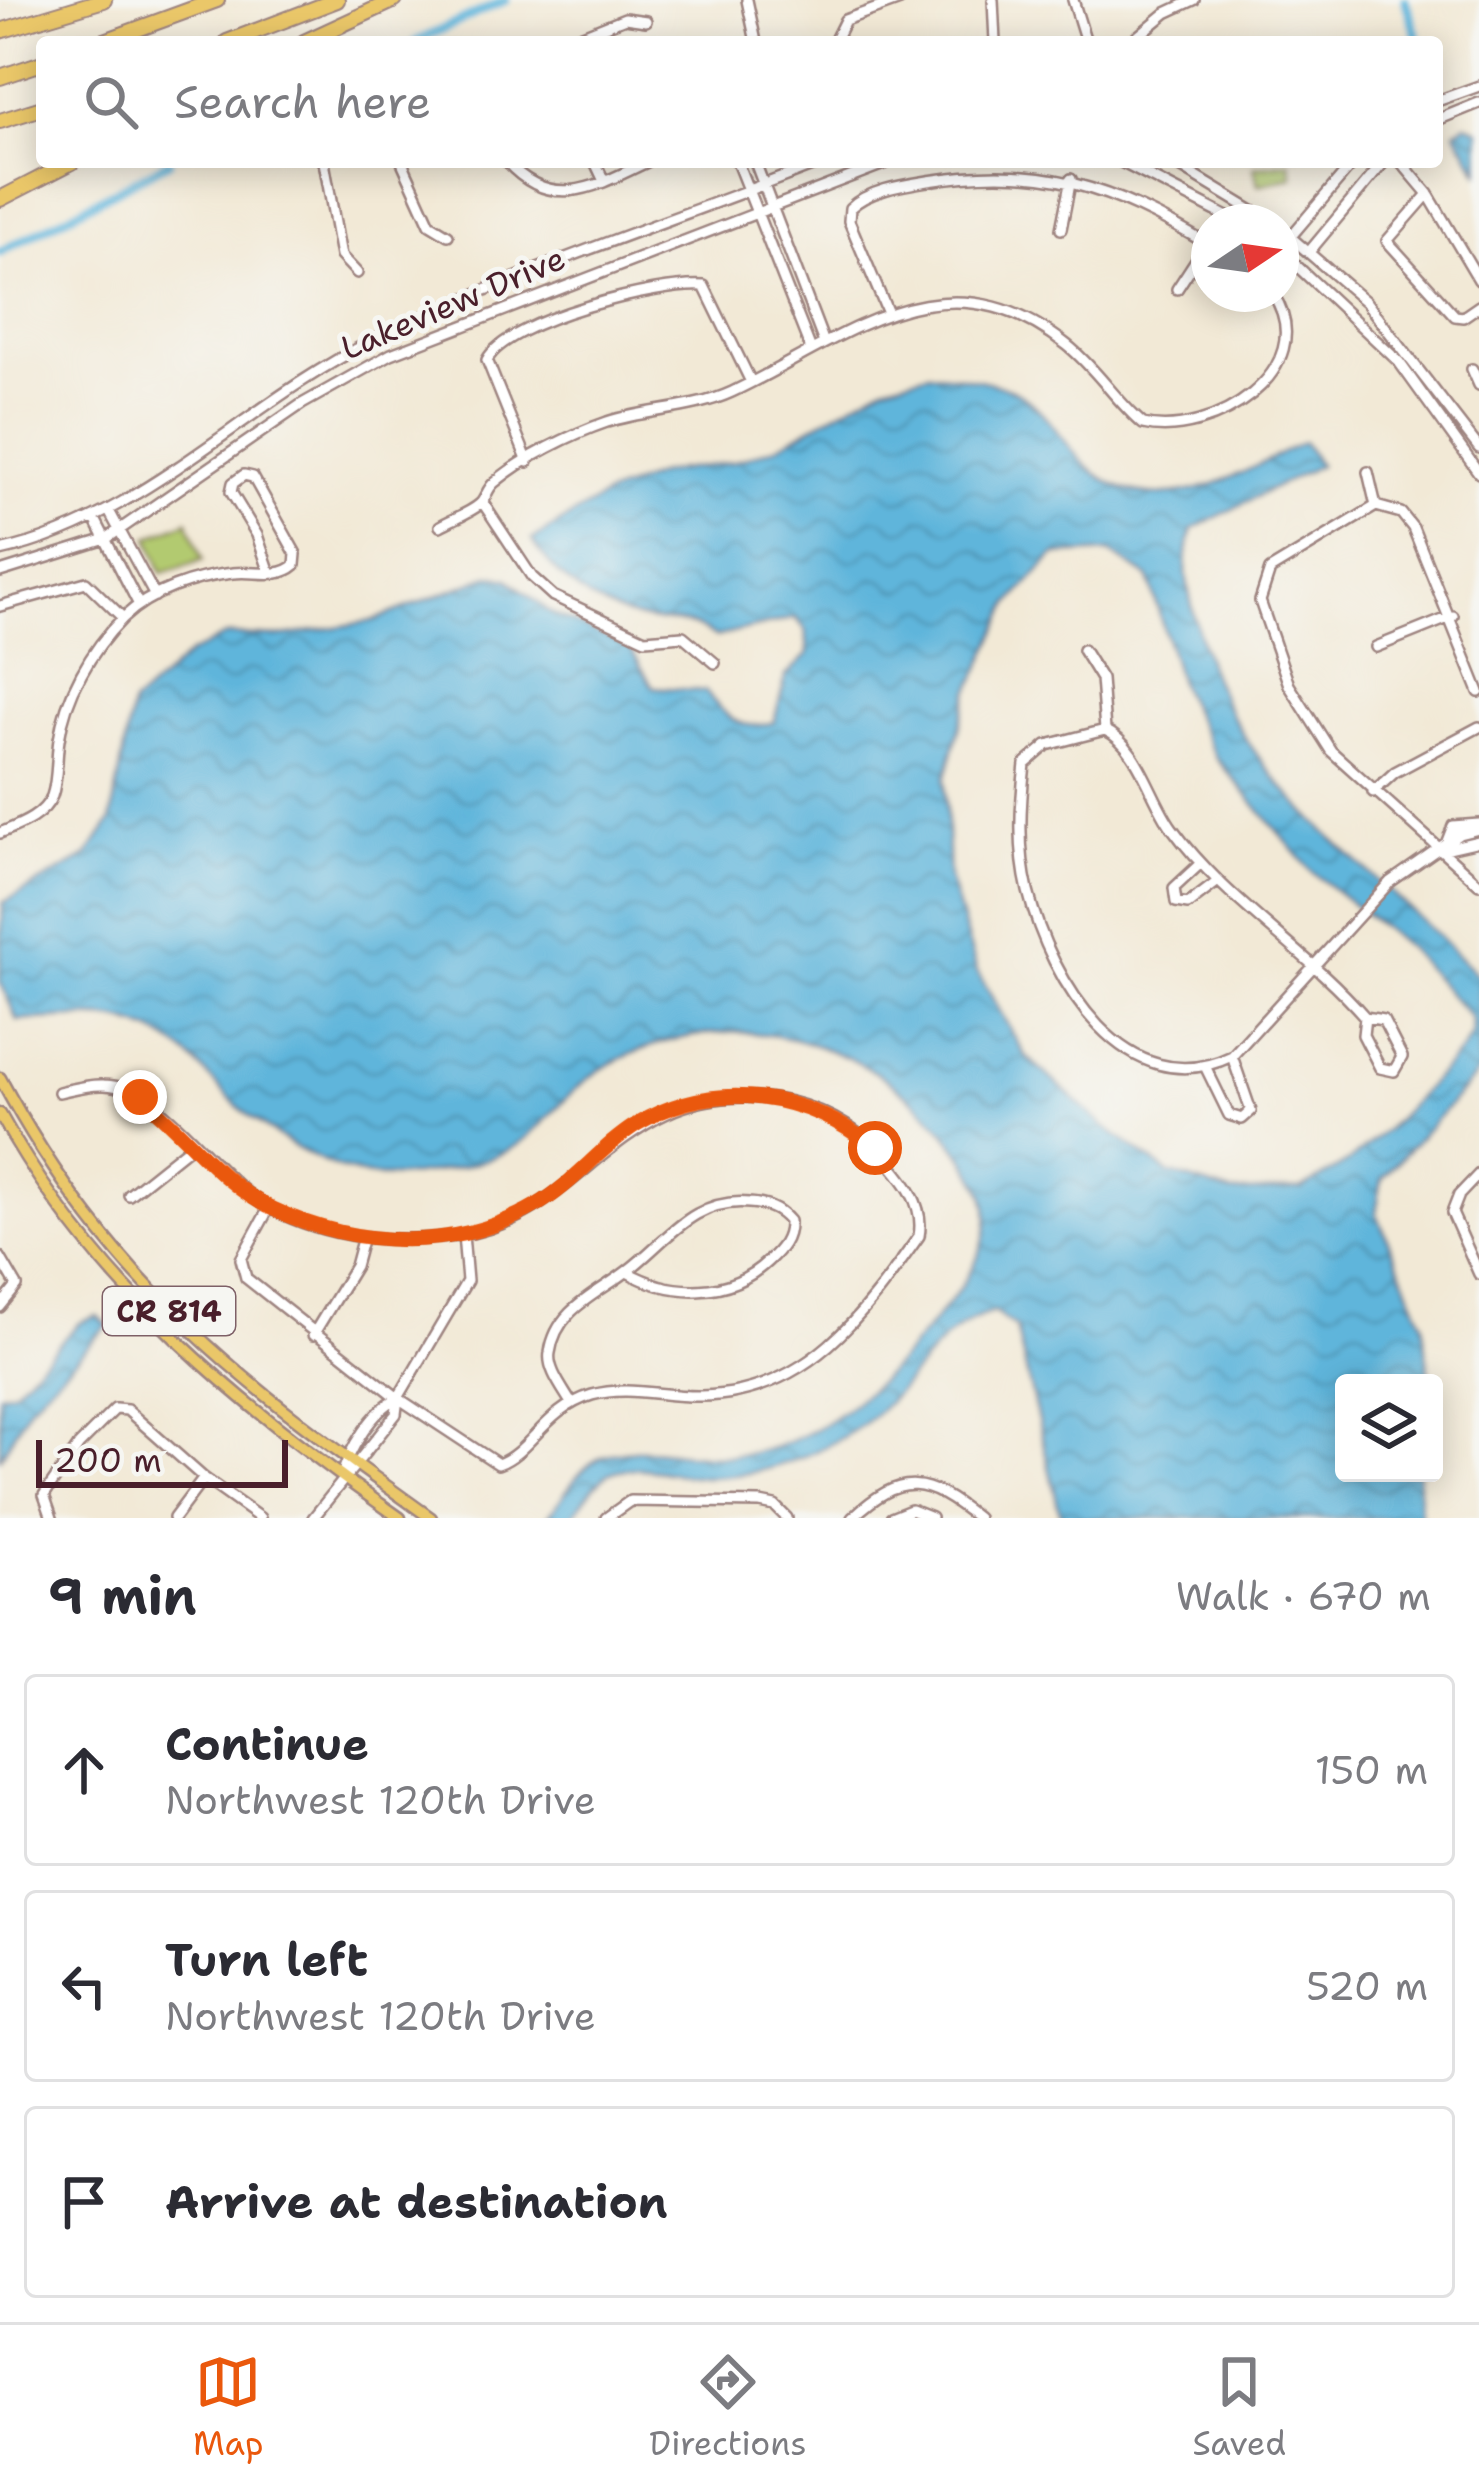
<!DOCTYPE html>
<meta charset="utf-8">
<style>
body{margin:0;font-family:"Shantell Sans",sans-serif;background:#f7f7f7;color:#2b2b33}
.controls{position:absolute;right:36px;bottom:36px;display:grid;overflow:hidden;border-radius:12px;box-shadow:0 6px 30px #0003}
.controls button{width:108px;height:108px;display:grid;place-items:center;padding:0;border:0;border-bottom:3px solid #e1e1e2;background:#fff;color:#2b2b33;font:60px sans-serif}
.compass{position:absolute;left:1191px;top:204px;width:108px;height:108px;border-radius:50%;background:#fff;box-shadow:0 6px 30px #0003;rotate:77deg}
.scale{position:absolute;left:36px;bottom:30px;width:252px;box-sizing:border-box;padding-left:12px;border:6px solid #4a1f2b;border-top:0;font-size:33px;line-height:42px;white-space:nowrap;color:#4a1f2b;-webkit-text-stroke:9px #f6f6f2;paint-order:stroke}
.stop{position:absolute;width:36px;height:36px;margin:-27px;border:9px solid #ea580c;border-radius:50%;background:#fff}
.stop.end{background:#ea580c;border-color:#fff;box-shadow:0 3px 12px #0008}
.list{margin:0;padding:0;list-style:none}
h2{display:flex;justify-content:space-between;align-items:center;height:156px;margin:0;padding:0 48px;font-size:51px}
h2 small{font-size:39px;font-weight:400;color:#7c7c81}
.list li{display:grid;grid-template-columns:78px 1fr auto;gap:36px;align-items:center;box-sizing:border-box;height:192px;margin:0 24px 24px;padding:0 24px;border:3px solid #e1e1e2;border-radius:12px}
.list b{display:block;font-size:45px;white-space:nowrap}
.list p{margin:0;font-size:39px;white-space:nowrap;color:#7c7c81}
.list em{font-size:39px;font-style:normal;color:#7c7c81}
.icon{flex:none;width:66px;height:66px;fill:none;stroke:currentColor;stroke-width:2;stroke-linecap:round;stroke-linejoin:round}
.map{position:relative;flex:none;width:1479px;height:1518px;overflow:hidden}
.search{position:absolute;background:#fff;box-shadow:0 6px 30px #0003;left:36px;right:36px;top:36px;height:132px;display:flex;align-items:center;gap:30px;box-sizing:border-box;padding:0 42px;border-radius:12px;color:#7c7c81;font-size:45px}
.sheet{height:804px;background:#fff}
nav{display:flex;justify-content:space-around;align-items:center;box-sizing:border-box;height:168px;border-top:3px solid #e1e1e2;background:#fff;font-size:33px;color:#7c7c81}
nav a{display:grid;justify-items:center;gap:6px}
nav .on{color:#ea580c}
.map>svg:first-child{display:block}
.green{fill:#b2ca70;stroke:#7e744e;stroke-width:3}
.water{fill:url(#water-waves);stroke:#546a83;stroke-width:3;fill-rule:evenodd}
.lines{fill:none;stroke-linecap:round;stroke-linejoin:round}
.canal{stroke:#5fb5db;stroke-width:9}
.minor-casing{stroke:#9e8480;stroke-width:14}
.major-casing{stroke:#9e8480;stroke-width:15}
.highway-casing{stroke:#9e8480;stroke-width:18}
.minor{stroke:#fff;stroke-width:9}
.major{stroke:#eac769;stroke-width:10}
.highway{stroke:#eac769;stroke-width:14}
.route{stroke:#ea580c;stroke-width:15}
.labels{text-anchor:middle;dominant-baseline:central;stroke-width:10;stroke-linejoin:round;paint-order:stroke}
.shield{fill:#f6f6f2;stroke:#7e6067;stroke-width:3}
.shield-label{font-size:30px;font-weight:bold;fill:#4a1f2b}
.street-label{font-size:33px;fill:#4a1f2b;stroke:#f6f6f2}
</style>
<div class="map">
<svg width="1479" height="1518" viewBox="0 0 1479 1518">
<defs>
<pattern id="water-waves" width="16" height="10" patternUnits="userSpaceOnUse" patternTransform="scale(3)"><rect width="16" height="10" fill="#5fb5db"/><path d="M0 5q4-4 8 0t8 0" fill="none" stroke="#5093b2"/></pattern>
</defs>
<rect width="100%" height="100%" fill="#f6f6f2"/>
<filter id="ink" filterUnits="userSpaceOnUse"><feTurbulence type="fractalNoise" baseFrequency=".00833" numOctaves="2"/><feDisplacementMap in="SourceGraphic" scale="24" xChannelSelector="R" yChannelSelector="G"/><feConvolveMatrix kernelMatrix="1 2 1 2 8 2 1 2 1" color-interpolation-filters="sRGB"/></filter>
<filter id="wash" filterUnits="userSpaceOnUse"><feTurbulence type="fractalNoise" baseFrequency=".004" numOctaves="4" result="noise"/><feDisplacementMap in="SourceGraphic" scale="48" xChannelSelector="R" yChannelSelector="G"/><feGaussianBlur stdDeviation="2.7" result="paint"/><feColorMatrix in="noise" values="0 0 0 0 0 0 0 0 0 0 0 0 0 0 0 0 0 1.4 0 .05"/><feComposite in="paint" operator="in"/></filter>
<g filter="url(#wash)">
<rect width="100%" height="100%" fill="#f2e9d6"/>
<path class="green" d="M 1290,162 L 1293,177 L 1258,185 L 1254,167 Z
M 188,521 L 203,560 L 162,573 L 149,537 Z"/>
<path class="water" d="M 1466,124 L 1479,130 L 1479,172 L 1455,131 Z
M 929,373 C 959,377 1003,380 1027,399 C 1051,417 1066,448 1089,468 C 1156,527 1238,475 1303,442 L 1319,465 L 1193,529 C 1180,565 1188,590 1197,626 C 1234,787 1375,864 1479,977 L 1479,1072 L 1382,1179 L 1376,1212 L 1423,1322 L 1430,1383 L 1344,1383 L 1344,1473 L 1418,1473 L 1420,1518 L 1061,1518 L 1016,1328 L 994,1312 C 932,1327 910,1395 856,1429 C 812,1457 761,1476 708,1477 C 679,1478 633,1459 607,1475 C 593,1484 581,1506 571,1518 L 547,1518 C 560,1502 576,1473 593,1462 C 631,1439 676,1456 717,1456 C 794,1457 861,1405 909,1350 C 943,1310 1010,1243 980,1185 C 909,1048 740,989 603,1068 C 570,1088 547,1124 515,1146 C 485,1166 401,1182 365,1175 C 323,1167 280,1140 246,1113 C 201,1076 190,1040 126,1022 C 95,1013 50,1021 17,1020 L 0,981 L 3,903 L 87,856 L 111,821 L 132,705 L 190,654 L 227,635 L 279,637 L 372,621 L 491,575 L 508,579 L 551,613 L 630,648 L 653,687 L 705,691 C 727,717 739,733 774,722 L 786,676 L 808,654 L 806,630 L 796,618 L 715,637 C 684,616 678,625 644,619 C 598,612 555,578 532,540 L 605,496 L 662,473 L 733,462 L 776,447 L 885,385 ZM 1110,552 L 1149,578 L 1180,686 L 1216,758 L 1312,872 L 1407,947 L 1471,1018 L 1472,1033 L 1463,1049 L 1394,1122 L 1351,1160 L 1302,1189 L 1231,1193 L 1168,1173 L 1106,1128 L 1024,1054 L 977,971 L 949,878 L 945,779 L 969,692 L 1010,604 L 1055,555 Z
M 97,1316 L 108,1325 L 29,1406 L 0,1459 L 0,1394 L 14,1390 L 79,1323 Z"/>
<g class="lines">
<path class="canal" d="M 1405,0 L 1419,42
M 415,42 L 506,0
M 0,252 L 169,162"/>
</g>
</g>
<g filter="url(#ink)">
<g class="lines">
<g class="minor-casing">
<path id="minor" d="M 747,0 L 756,42
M 993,0 L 995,42
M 1073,0 L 1086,42
M 565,42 L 625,18 L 646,21
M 834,42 L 845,20 L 900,0
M 1131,42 L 1166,13 L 1194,0
M 1437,101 L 1479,86
M 1437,120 L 1479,103
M 324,162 L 341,256 L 357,273
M 402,162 L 430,224 L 448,235
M 507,162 C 552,212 595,187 647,162
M 595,162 L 604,181
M 737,162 L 810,347
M 755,162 L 823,340
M 1121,162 L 1237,222
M 1172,162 L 1271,222
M 1401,162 L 1428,194 L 1479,280
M 1428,194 L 1387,241 L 1455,316 L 1463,317 L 1479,306
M 1061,229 L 1071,179
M 1281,229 L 1366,302 L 1479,448
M 1281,248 L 1354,162
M 1281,251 L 1399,362 L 1479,473
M 1309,252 L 1384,162
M 1177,289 L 1207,243
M 887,311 L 849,221 L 850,208 C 868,190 903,185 928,181 C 1042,162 1112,187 1209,245
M 1472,369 L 1479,385
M 528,462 L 487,360 C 507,320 661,282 704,286 L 751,382
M 1368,472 L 1376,506
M 483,503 L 532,577 L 553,596 L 645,639 L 683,636 L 715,663
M 1376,506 L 1270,570 L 1260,601 L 1289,685 L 1331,751 L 1479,884
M 1376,506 L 1401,513 L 1413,528 L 1479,692
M 109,511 L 155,596
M 95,519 L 139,605
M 440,526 C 452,519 470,513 480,504 C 486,499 487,488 495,482 C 523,458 572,434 607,422 C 648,409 693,410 732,392 C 843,340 943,247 1067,345 C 1096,368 1115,400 1143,424 C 1210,440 1323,371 1273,294
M 0,551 C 142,520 244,404 372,341 C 516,270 673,221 822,162
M 0,572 L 106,539 L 302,404 L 391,354 L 889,162
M 0,606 L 86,582 L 123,618
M 1376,647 L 1453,616
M 1083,650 L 1101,679 L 1105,730 C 1139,746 1150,798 1172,828 C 1226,902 1306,949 1365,1017 L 1383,1020 L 1402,1057 L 1394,1071 L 1380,1068 L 1363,1035 L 1365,1017
M 1105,730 L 1047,745 L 1025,764 C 1020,807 1018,849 1028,891 C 1050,980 1126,1107 1232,1056 L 1390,882 L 1459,834 L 1479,829
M 1373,792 L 1395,772 L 1479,727
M 0,833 C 19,825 43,817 52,796 C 58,779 56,758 59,740 C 65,696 91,650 123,618 C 151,591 195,577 233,573 C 254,570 278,580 295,565 L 296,554 L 253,477 L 244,475 L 233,483 L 231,492 L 257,535 L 270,573
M 1444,849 L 1453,826 L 1479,824
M 1444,849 L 1479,841
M 1201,863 L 1174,888 L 1176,902 L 1188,904 L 1217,882
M 1206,1068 L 1229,1115 L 1242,1119 L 1251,1111 L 1232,1056
M 59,1092 C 73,1089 89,1084 104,1085 C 164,1086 216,1181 270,1208 C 329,1239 391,1244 456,1236 C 587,1219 615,1079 773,1099 C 815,1104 856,1126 884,1157 C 904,1180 925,1204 919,1236 C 863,1316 807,1394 701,1396 C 663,1397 629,1385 592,1395 C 545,1409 530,1453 498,1464 L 398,1398 L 246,1278 L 241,1259 L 269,1208
M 1479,1174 L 1459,1195 L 1452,1213 L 1479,1274
M 129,1195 L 193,1144
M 0,1257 L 17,1286 L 0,1307
M 313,1335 L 355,1266 L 362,1240
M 571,1403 C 563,1389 547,1369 550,1353 C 556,1307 601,1293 631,1268 C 669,1238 695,1198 749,1203 C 765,1204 778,1208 789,1221 C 790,1239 780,1250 768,1261 C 729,1298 672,1297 627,1272
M 342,1477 C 348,1450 373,1410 398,1398
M 52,1518 L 44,1495 L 79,1445 L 115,1409 L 127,1410 L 204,1478 L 260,1518
M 174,1518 L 204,1478
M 313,1518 L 396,1414 L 398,1398 L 467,1281 L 463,1235
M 606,1518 L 630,1501 L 760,1503 L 775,1506 L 787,1518
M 852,1518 C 902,1471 927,1478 977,1518
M 891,1518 L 911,1510 L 931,1518"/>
</g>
<g class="major-casing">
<path id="major" d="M 0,1078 C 113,1288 242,1383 431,1518
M 0,1114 C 96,1288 240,1406 400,1518"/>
</g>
<g class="highway-casing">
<path id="highway" d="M 0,31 L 104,0
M 102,42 L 217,0
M 227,42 L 337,0
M 304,42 L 395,0
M 0,77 L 42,63
M 0,121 L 42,108
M 0,199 L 72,162"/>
</g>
<use href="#minor" class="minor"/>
<use href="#major" class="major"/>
<use href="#highway" class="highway"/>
</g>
</g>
<g class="lines" filter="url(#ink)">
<path class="route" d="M 140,1097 C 185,1131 221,1185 273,1209 C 357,1248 455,1253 537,1205 C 575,1183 600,1147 637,1124 C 716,1077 807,1093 875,1148"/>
</g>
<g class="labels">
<rect class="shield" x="103" y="1287" width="132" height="48" rx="9"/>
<g class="shield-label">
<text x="169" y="1311">CR 814</text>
</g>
<g class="street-label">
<text transform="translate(453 303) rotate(-23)">Lakeview Drive</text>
</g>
</g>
</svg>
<div class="controls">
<button><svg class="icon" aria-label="layers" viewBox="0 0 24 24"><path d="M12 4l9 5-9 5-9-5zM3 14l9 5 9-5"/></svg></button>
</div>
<svg class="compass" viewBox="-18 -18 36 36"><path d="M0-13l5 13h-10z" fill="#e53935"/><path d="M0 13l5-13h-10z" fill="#7c7c81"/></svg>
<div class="scale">200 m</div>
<div class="stop" style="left:875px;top:1148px"></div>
<div class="stop end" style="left:140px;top:1097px"></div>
<div class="search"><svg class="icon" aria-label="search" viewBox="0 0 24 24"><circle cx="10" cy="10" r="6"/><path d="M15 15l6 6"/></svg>Search here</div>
</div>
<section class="sheet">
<h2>9 min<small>Walk · 670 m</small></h2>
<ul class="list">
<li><svg class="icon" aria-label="ahead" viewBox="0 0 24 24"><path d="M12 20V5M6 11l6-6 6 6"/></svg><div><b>Continue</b><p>Northwest 120th Drive</p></div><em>150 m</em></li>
<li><svg class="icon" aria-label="left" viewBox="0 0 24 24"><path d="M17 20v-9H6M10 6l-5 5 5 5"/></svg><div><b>Turn left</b><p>Northwest 120th Drive</p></div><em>520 m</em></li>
<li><svg class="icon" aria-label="arrive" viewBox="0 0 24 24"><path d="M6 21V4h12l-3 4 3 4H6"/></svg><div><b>Arrive at destination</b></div></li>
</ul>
</section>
<nav>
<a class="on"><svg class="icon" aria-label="map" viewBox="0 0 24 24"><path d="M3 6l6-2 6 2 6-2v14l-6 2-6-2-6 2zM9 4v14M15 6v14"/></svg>Map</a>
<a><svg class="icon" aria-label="directions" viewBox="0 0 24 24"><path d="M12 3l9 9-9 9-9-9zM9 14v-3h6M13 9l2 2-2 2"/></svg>Directions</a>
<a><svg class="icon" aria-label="saved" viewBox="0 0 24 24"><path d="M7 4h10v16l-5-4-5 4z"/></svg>Saved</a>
</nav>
